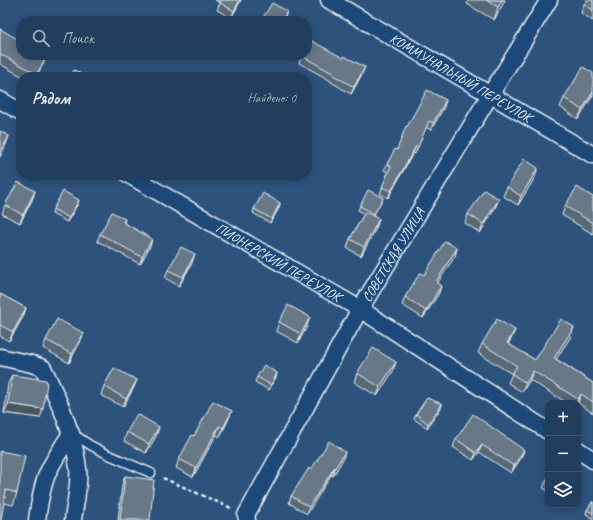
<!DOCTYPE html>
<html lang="ru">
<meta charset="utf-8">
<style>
body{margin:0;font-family:Caveat,sans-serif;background:#2e4967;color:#f1f3f6}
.controls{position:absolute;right:12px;bottom:12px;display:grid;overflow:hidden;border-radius:8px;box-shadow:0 2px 10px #0003}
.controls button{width:36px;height:36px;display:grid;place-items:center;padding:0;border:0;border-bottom:1px solid #3f5773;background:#223e5e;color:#f1f3f6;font:20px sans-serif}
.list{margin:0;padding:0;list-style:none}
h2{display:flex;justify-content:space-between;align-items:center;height:52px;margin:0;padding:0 16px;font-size:17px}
h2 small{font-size:13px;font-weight:400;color:#a2aebc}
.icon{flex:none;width:22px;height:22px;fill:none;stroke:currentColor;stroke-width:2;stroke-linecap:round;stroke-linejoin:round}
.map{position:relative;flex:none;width:593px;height:520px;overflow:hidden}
.search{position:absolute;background:#223e5e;box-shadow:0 2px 10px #0003;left:16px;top:16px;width:296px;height:44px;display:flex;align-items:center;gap:10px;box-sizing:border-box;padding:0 14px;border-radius:16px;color:#a2aebc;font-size:15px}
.panel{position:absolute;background:#223e5e;box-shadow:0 2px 10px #0003;left:16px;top:72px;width:296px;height:108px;border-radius:16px}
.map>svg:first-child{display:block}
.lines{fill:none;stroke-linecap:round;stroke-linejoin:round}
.service-casing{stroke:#e8f1f8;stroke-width:11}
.minor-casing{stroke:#e8f1f8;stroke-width:19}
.path{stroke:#e8f1f8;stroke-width:2.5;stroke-dasharray:4 3;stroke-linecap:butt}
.service{stroke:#1f4a7a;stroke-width:8}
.minor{stroke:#1f4a7a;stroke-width:16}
.wall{fill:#596774;stroke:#e8f1f8}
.shaded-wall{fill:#48545e;stroke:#e8f1f8}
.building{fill:#677887;stroke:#e8f1f8}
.labels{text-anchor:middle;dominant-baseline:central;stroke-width:4;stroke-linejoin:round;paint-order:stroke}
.street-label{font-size:14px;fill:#e8f1f8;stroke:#1f4a7a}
</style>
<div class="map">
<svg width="593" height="520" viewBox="0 0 593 520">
<rect width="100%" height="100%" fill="#2d537d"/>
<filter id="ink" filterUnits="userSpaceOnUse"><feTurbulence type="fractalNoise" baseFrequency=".025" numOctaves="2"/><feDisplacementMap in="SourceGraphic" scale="8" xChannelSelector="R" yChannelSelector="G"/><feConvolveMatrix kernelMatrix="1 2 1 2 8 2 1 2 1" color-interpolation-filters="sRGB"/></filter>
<g filter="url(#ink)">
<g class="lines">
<g class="service-casing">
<path id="service" d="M 72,433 L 90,445 L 109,455 L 151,473"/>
</g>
<g class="minor-casing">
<g id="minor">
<path id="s1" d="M 329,0 L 593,155"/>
<path d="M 0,100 L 21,112"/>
<path id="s2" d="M 129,175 L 360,309 L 548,431"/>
<path d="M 0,357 L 32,364 L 43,368 C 58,399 74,433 78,468 C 80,485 75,503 73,520"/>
<path d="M 578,450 L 593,460"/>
<path d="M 37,520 C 39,505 41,491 46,477 C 52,461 63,447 71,433"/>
<path id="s3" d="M 247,520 L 246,515 L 360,309 L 490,95 L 549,0"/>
</g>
</g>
<path class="path" d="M 163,478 L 231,508"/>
<use href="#service" class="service"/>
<use href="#minor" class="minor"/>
</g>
<path class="wall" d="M 215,0 L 241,0 L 231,18 L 217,10 L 220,3 Z
M 469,0 L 505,0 L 494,20 L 467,4 Z
M 593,0 L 593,21 L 581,13 L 584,4 Z
M 0,29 L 44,62 L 36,77 L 23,77 L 0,64 Z
M 302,55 L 362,74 L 351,94 L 331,82 L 331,81 L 299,63 Z
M 593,95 L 578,119 L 560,107 L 564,98 Z
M 444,107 L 431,130 L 426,127 L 415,154 L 413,153 L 388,198 L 380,194 L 388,172 L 384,170 L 387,164 L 397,150 L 407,127 Z
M 535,177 L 518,205 L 503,196 L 507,187 Z
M 35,191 L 32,200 L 20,223 L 2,214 L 5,205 Z
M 593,197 L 593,234 L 562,215 L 565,206 Z
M 383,198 L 381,202 L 373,216 L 379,219 L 376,228 L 361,256 L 347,248 L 350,239 L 364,214 L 358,210 L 360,206 Z
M 499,199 L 495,208 L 480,233 L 465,223 L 468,214 Z
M 79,200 L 77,205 L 67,222 L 52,214 L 53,209 Z
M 280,203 L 279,208 L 270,223 L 253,213 L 254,209 Z
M 125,219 L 124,223 L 152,239 L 150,246 L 140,264 L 97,241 L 100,234 Z
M 457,248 L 455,256 L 437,283 L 439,293 L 423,318 L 402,305 L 405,297 L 424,275 Z
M 192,263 L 179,286 L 165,278 L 168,270 Z
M 0,294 L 26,308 L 23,317 L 9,341 L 0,336 Z
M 279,322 L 307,326 L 298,343 L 276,331 Z
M 515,330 L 511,339 L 508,344 L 535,360 L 571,336 L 556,359 L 593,383 L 593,413 L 578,403 L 567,403 L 530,380 L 522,392 L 508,383 L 512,374 L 478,353 L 482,344 Z
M 84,333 L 80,342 L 69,363 L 43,348 L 46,340 Z
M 393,371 L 377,396 L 354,382 L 357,373 Z
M 277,373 L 276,377 L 269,390 L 255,382 L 257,377 Z
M 12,375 L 40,418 L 4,413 L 8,384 Z
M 137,380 L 133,389 L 123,407 L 101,395 L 104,386 Z
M 442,404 L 441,408 L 427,428 L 414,419 L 416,414 Z
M 232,411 L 228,420 L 220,437 L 216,435 L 193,477 L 176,468 L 179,459 L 194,436 Z
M 159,427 L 156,436 L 146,453 L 124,441 L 127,432 Z
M 456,439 L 524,450 L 521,458 L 511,473 L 479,452 L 473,460 L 453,447 Z
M 0,451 L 17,493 L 13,505 L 4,503 Z
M 343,459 L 333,476 L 331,475 L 307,514 L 289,503 L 291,496 L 311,470 Z
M 125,476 L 150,520 L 118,520 L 122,485 Z
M 548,477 L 548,491 L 543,488 Z
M 593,501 L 593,519 L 586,514 L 587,510 Z"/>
<path class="shaded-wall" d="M 240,0 L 241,0 L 231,18 L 234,11 Z
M 502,0 L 505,0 L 494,20 L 498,7 Z
M 287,11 L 284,21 L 282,21 Z
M 47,55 L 44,62 L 36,77 L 35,77 Z
M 365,67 L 362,74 L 351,94 L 354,87 Z
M 593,92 L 593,95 L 578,119 L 582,110 Z
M 446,100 L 444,107 L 431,130 L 433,123 Z
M 9,136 L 5,147 L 0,157 L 0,153 Z
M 416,146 L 413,153 L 388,198 L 391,191 Z
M 538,168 L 535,177 L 518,205 L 521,196 Z
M 35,191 L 32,200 L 20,223 L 23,215 Z
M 499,199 L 495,208 L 480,233 L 483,224 Z
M 79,200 L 77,205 L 67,222 L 69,218 Z
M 280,203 L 279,208 L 270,223 Z
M 379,219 L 376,228 L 361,256 L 364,247 Z
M 152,239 L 150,246 L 140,264 L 142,257 Z
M 457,248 L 455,256 L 433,290 L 436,282 Z
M 195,254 L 192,263 L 179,286 L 183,277 Z
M 441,286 L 439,293 L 423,318 L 426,311 Z
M 26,308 L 23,317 L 9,341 L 13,332 Z
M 310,317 L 307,326 L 298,343 L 301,334 Z
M 574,327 L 571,336 L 551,367 L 554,358 Z
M 515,330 L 511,339 L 503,351 L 507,343 Z
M 84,333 L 80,342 L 69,363 L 72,354 Z
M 396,362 L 393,371 L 377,396 L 380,387 Z
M 533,371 L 530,380 L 522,392 L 526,383 Z
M 277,373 L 276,377 L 269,390 L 271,385 Z
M 137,380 L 133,389 L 123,407 L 126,399 Z
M 581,394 L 578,403 L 577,403 L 578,399 Z
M 8,404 L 43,409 L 40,418 L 4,413 Z
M 442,404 L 441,408 L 427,428 L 428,424 Z
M 232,411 L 228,420 L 220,437 L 223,428 Z
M 219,426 L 216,435 L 193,477 L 196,468 Z
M 159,427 L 156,436 L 146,453 L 149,444 Z
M 482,445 L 479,452 L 473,460 L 476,453 Z
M 524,450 L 521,458 L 511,473 L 514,466 Z
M 345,452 L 343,459 L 333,476 L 335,468 Z
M 334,468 L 331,475 L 307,514 L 309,507 Z"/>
<path class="building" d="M 221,0 L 240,0 L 234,11 L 220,3 Z
M 486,0 L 502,0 L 498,7 Z
M 587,0 L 593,0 L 593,10 L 584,4 Z
M 272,3 L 287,11 L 282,21 L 261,21 Z
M 0,29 L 21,41 L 21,55 L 47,55 L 37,74 L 0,54 Z
M 310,40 L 343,58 L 344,56 L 365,67 L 354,87 L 333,75 L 334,74 L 302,56 L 302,55 L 307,55 L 307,47 Z
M 583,67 L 593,73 L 593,92 L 582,110 L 564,98 Z
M 74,70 L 87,77 L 71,77 Z
M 427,90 L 446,100 L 433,123 L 429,121 L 418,147 L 416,146 L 391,191 L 382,187 L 391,166 L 387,164 L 395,149 L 397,150 L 406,126 L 407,127 Z
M 0,131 L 9,136 L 0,153 Z
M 524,159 L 538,168 L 521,196 L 507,187 Z
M 18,182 L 35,191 L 23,215 L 5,205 Z
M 577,187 L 593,197 L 593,223 L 565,206 Z
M 368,190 L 383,198 L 374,214 L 360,206 Z
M 484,190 L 499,199 L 483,224 L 468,214 Z
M 63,191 L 79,200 L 69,218 L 53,209 Z
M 263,193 L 280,203 L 272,219 L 254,209 Z
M 112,212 L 125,219 L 123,222 L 152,239 L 142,257 L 100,234 Z
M 365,212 L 379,219 L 364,247 L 350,239 Z
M 445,241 L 457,248 L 436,282 L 441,286 L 426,311 L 405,297 L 420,273 L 424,275 Z
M 181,247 L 195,254 L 183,277 L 168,270 Z
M 0,294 L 26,308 L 13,332 L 0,325 Z
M 288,305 L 310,317 L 301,334 L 279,322 Z
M 57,319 L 84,333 L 72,354 L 46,340 Z
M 497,319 L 515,330 L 507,343 L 535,360 L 561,319 L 574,327 L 554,358 L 593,383 L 593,402 L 581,394 L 578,399 L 533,371 L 526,383 L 512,374 L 517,366 L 482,344 Z
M 373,348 L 396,362 L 380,387 L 357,373 Z
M 264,365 L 277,373 L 271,385 L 257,377 Z
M 114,368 L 137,380 L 126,399 L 104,386 Z
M 12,375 L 46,380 L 47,383 L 43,409 L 8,404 Z
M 427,398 L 442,404 L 428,424 L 416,414 Z
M 213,401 L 232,411 L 223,428 L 219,426 L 196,468 L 179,459 L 192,435 L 194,436 Z
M 137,414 L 159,427 L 149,444 L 127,432 Z
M 473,414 L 524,450 L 514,466 L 482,445 L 476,453 L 456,439 Z
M 329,441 L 345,452 L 335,468 L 334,468 L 309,507 L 291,496 L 309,468 L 311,470 Z
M 0,451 L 25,456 L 17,493 L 6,490 L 1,520 L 0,520 Z
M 125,476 L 154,480 L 150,520 L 120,520 Z
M 593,501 L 593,513 L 587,510 Z"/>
</g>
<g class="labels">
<g class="street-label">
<text stroke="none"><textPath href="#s1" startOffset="153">КОММУНАЛЬНЫЙ ПЕРЕУЛОК</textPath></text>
<text stroke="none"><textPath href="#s3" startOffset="304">СОВЕТСКАЯ УЛИЦА</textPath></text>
<text stroke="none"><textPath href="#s2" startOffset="173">ПИОНЕРСКИЙ ПЕРЕУЛОК</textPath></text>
</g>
</g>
</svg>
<div class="controls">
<button>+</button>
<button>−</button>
<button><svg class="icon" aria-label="layers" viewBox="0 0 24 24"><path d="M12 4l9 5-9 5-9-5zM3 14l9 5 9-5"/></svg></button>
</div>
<div class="search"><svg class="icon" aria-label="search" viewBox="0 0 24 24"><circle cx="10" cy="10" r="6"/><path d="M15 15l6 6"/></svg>Поиск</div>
<section class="panel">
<h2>Рядом<small>Найдено: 0</small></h2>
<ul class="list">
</ul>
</section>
</div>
